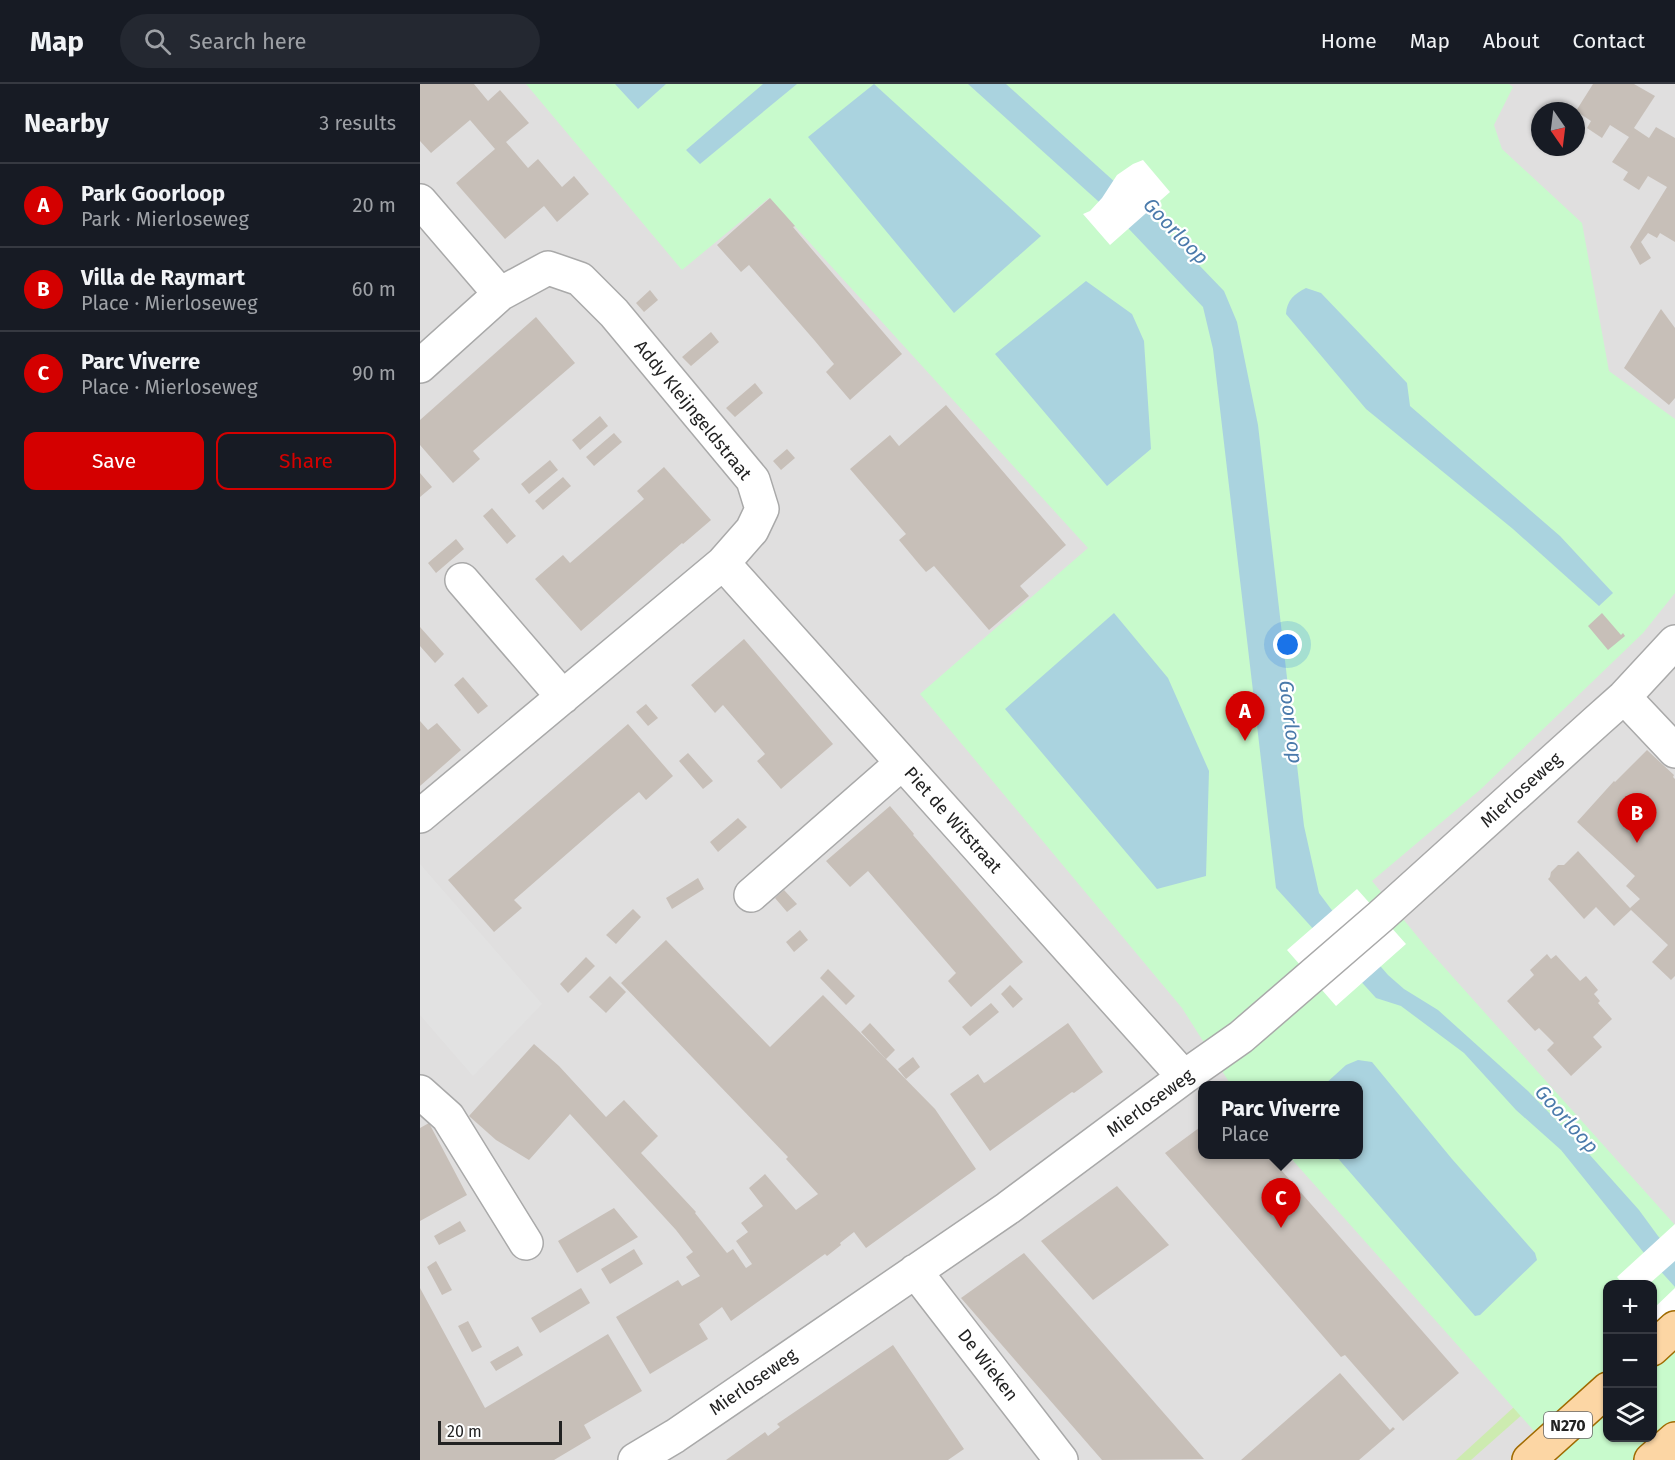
<!DOCTYPE html>
<meta charset="utf-8">
<style>
body{margin:0;font-family:"Fira Sans",sans-serif;background:#242831;color:#f1f3f6}
.controls{position:absolute;right:18px;bottom:18px;display:grid;overflow:hidden;border-radius:12px;box-shadow:0 2px 4px #0004}
.controls button{width:54px;height:54px;display:grid;place-items:center;padding:0;border:0;border-bottom:2px solid #363941;background:#171b24;color:#f1f3f6;font:30px sans-serif}
.compass{position:absolute;left:1111px;top:18px;width:54px;height:54px;border-radius:50%;background:#171b24;box-shadow:0 2px 4px #0004;rotate:166deg}
.scale{position:absolute;left:18px;bottom:15px;width:124px;box-sizing:border-box;padding-left:6px;border:3px solid #222;border-top:0;font-size:16px;line-height:21px;white-space:nowrap;color:#222;-webkit-text-stroke:4px #fff;paint-order:stroke}
.you{position:absolute;left:868px;top:561px;width:21px;height:21px;margin:-15px;border:4px solid #fff;border-radius:50%;background:#1a73e8;box-shadow:0 0 0 9px #1a73e833}
.badge{display:grid;place-items:center;width:39px;height:39px;border-radius:50%;background:#d40000;color:#fff;font-size:20px;font-weight:700}
.pin{position:absolute;translate:-50% -50px;filter:drop-shadow(0 2px 3px #0008)}
.pin::after{content:'';position:absolute;top:32px;width:21px;height:18px;background:inherit;clip-path:polygon(0 0,100% 0,50% 100%)}
.popup{position:absolute;left:778px;top:997px;width:165px;height:78px;box-sizing:border-box;display:grid;place-content:center;border-radius:12px;background:#171b24;filter:drop-shadow(0 2px 4px #0005);font-size:20px;white-space:nowrap;color:#9ea1a6}
.popup b{font-size:22px;color:#f1f3f6}
.popup::after{content:'';position:absolute;left:50%;top:100%;margin-left:-12px;border:12px solid transparent;border-top-color:#171b24}
.list{margin:0;padding:0;list-style:none}
h2{display:flex;justify-content:space-between;align-items:center;height:78px;margin:0;padding:0 24px;font-size:26px}
h2 small{font-size:20px;font-weight:400;color:#9ea1a6}
.list li{display:grid;grid-template-columns:39px 1fr auto;gap:18px;align-items:center;box-sizing:border-box;height:84px;padding:0 24px;border-top:2px solid #363941}
.list b{display:block;font-size:22px;white-space:nowrap}
.list p{margin:0;font-size:20px;white-space:nowrap;color:#9ea1a6}
.list em{font-size:20px;font-style:normal;color:#9ea1a6}
.actions{display:flex;gap:12px;padding:18px 24px}
.actions a{flex:1;padding:14px 0;border:2px solid #d40000;border-radius:12px;text-align:center;font-size:21px;color:#d40000}
.actions .main{background:#d40000;color:#fff}
.icon{flex:none;width:33px;height:33px;fill:none;stroke:currentColor;stroke-width:2;stroke-linecap:round;stroke-linejoin:round}
.map{position:relative;flex:none;width:1255px;height:1376px;overflow:hidden}
header{display:flex;align-items:center;gap:36px;box-sizing:border-box;height:84px;padding:0 30px;background:#171b24;border-bottom:2px solid #363941}
header strong{font-size:28px}
nav{display:flex;gap:33px;margin-inline-start:auto;font-size:21px}
.search{width:420px;height:54px;background:#242831;display:flex;align-items:center;gap:15px;box-sizing:border-box;padding:0 21px;border-radius:33px;color:#9ea1a6;font-size:22px}
main{display:flex}
aside{flex:1;background:#171b24}
.map>svg:first-child{display:block}
.residential{fill:#e0dfdf;fill-rule:evenodd}
.grass{fill:#cdebb0}
.park{fill:#c8facc;fill-rule:evenodd}
.parking{fill:#e2e2e2}
.water{fill:#aad3df}
.pier{fill:#fff}
.building{fill:#c7bfb8}
.lines{fill:none;stroke-linecap:round;stroke-linejoin:round}
.minor-casing{stroke:#a9a9a9;stroke-width:36}
.major-casing{stroke:#a06b00;stroke-width:36}
.minor{stroke:#fff;stroke-width:33}
.major{stroke:#fcd6a4;stroke-width:33}
.labels{text-anchor:middle;dominant-baseline:central;stroke-width:4.5;stroke-linejoin:round;paint-order:stroke}
.shield{fill:#fff;stroke:#646464;stroke-width:1.5}
.shield-label{font-size:16px;font-weight:bold;fill:#222}
.street-label{font-size:18px;fill:#222;stroke:#fff}
.water-label{font-size:20px;font-style:italic;fill:#4a7aab;stroke:#fff}
</style>
<header>
<strong>Map</strong>
<div class="search"><svg class="icon" aria-label="search" viewBox="0 0 24 24"><circle cx="10" cy="10" r="6"/><path d="M15 15l6 6"/></svg>Search here</div>
<nav><a>Home</a><a>Map</a><a>About</a><a>Contact</a></nav>
</header>
<main>
<aside>
<h2>Nearby<small>3 results</small></h2>
<ul class="list">
<li><span class="badge">A</span><div><b>Park Goorloop</b><p>Park · Mierloseweg</p></div><em>20 m</em></li>
<li><span class="badge">B</span><div><b>Villa de Raymart</b><p>Place · Mierloseweg</p></div><em>60 m</em></li>
<li><span class="badge">C</span><div><b>Parc Viverre</b><p>Place · Mierloseweg</p></div><em>90 m</em></li>
</ul>
<div class="actions"><a class="main">Save</a><a>Share</a></div>
</aside>
<div class="map">
<svg width="1255" height="1376" viewBox="0 0 1255 1376">
<rect width="100%" height="100%" fill="#f2efe9"/>
<path class="residential" d="M 0,0 L 1255,0 L 1255,1376 L 0,1376 ZM 1120,27 L 1156,27 L 1156,63 L 1120,63 ZM 783,1002 L 939,1002 L 939,1070 L 783,1070 ZM 1188,1200 L 1232,1200 L 1232,1354 L 1188,1354 Z"/>
<path class="grass" d="M 1187,1238 L 1175,1266 L 1051,1376 L 1036,1376 Z"/>
<path class="park" d="M 106,0 L 1089,0 L 1093,3 L 1074,41 L 1082,65 L 1162,139 L 1189,287 L 1255,335 L 1255,509 L 1223,549 L 1061,705 L 952,797 L 1006,863 L 1255,1141 L 1255,1376 L 1140,1376 L 868,1071 L 939,1070 L 939,1002 L 811,1001 L 762,924 L 500,610 L 668,464 L 349,114 L 262,186 ZM 1188,1200 L 1232,1200 L 1232,1354 L 1188,1354 Z"/>
<path class="parking" d="M 0,780 L 122,920 L 53,992 L 0,931 Z"/>
<path class="water" d="M 195,0 L 246,0 L 218,25 Z
M 343,0 L 377,0 L 280,80 L 266,66 Z
M 454,0 L 621,152 L 534,229 L 388,53 Z
M 548,0 L 586,0 L 726,126 L 804,207 L 817,238 L 838,341 L 884,742 L 899,809 L 911,825 L 968,891 L 984,905 L 1018,926 L 1108,1007 L 1169,1070 L 1219,1126 L 1238,1152 L 1255,1171 L 1255,1203 L 1224,1169 L 1141,1066 L 1096,1026 L 1044,969 L 981,922 L 956,914 L 856,804 L 793,265 L 783,223 L 708,144 Z
M 666,197 L 712,230 L 724,257 L 731,365 L 687,402 L 575,270 Z
M 886,204 L 901,209 L 987,299 L 990,322 L 1140,452 L 1193,509 L 1179,522 L 1093,445 L 946,325 L 866,230 C 867,216 874,210 886,204 Z
M 694,529 L 748,594 L 789,687 L 786,792 L 737,805 L 585,625 Z
M 938,976 L 952,978 L 1032,1075 L 1115,1169 L 1117,1176 L 1060,1231 L 1055,1232 L 915,1071 L 939,1070 L 939,1002 L 904,1001 L 926,981 Z"/>
<path class="pier" d="M 723,76 L 750,108 L 690,161 L 663,130 L 670,127 L 682,114 L 697,91 L 713,80 Z
M 937,805 L 986,860 L 916,922 L 867,866 Z
M 1255,1140 L 1255,1177 L 1229,1200 L 1203,1200 L 1197,1193 Z
M 1255,1204 L 1255,1257 L 1233,1233 L 1233,1225 Z"/>
<path class="building" d="M 0,0 L 54,0 L 68,17 L 80,6 L 109,39 L 86,58 L 108,84 L 118,75 L 142,103 L 154,92 L 169,110 L 137,138 L 124,122 L 85,155 L 36,99 L 75,65 L 50,36 L 11,69 L 0,57 Z
M 1173,0 L 1214,0 L 1235,12 L 1214,44 L 1229,54 L 1236,43 L 1255,54 L 1255,158 L 1240,149 L 1237,154 L 1228,149 L 1221,158 L 1231,174 L 1220,181 L 1210,163 L 1247,103 L 1228,92 L 1219,106 L 1203,96 L 1208,88 L 1192,78 L 1209,53 L 1190,41 L 1182,54 L 1167,44 L 1171,37 L 1156,27 Z
M 350,114 L 375,142 L 373,143 L 395,169 L 482,270 L 430,316 L 406,288 L 414,280 L 395,257 L 329,181 L 321,188 L 297,161 Z
M 230,206 L 238,216 L 224,228 L 216,219 Z
M 1241,225 L 1255,244 L 1255,314 L 1249,321 L 1204,284 Z
M 116,233 L 155,279 L 53,367 L 60,375 L 33,399 L 0,361 L 0,336 Z
M 291,248 L 299,258 L 271,282 L 262,273 Z
M 335,299 L 343,309 L 315,333 L 306,324 Z
M 526,321 L 646,461 L 600,502 L 609,512 L 569,546 L 514,482 L 506,488 L 499,480 L 479,456 L 486,450 L 430,385 L 470,351 L 479,362 Z
M 180,332 L 188,342 L 160,366 L 152,356 Z
M 194,349 L 202,358 L 174,382 L 166,373 Z
M 367,365 L 375,374 L 361,386 L 353,377 Z
M 130,376 L 138,386 L 109,410 L 101,400 Z
M 244,383 L 291,436 L 263,460 L 262,459 L 161,547 L 115,495 L 143,471 L 150,479 L 224,415 L 217,407 Z
M 0,389 L 12,403 L 0,413 Z
M 143,393 L 151,402 L 123,426 L 115,417 Z
M 72,424 L 96,452 L 87,460 L 63,432 Z
M 36,455 L 44,465 L 16,489 L 8,479 Z
M 1182,529 L 1201,551 L 1203,549 L 1205,552 L 1188,566 L 1168,542 Z
M 0,543 L 24,570 L 15,579 L 0,562 Z
M 324,555 L 413,660 L 361,705 L 337,677 L 345,670 L 303,621 L 295,629 L 271,601 Z
M 43,593 L 68,622 L 58,630 L 34,601 Z
M 226,620 L 238,634 L 228,642 L 216,628 Z
M 0,637 L 8,646 L 17,639 L 41,666 L 0,702 Z
M 208,640 L 253,692 L 226,716 L 219,708 L 195,728 L 94,816 L 102,824 L 74,848 L 28,796 Z
M 1227,666 L 1254,691 L 1253,693 L 1255,695 L 1255,892 L 1251,896 L 1232,878 L 1248,861 L 1211,826 L 1194,842 L 1176,823 L 1164,835 L 1128,795 L 1130,793 L 1131,788 L 1138,781 L 1144,781 L 1158,767 L 1210,824 L 1220,815 L 1206,802 L 1215,792 L 1157,738 L 1194,697 L 1195,698 Z
M 268,669 L 293,697 L 283,705 L 259,677 Z
M 470,722 L 494,750 L 493,751 L 603,878 L 551,923 L 528,897 L 536,889 L 448,787 L 430,803 L 406,777 Z
M 318,734 L 327,743 L 298,768 L 290,758 Z
M 278,794 L 284,805 L 252,825 L 246,814 Z
M 364,806 L 377,820 L 367,828 L 355,814 Z
M 213,825 L 221,833 L 196,860 L 186,851 Z
M 380,846 L 388,856 L 374,868 L 366,858 Z
M 246,856 L 350,963 L 403,911 L 515,1025 L 556,1085 L 446,1164 L 434,1148 L 420,1159 L 421,1161 L 407,1172 L 405,1170 L 311,1237 L 302,1223 L 279,1240 L 288,1255 L 230,1290 L 196,1233 L 258,1196 L 262,1202 L 280,1192 L 266,1173 L 273,1168 L 256,1146 L 150,1030 L 109,1076 L 76,1056 L 49,1032 L 114,960 L 139,982 L 186,1033 L 204,1016 L 238,1052 L 221,1069 L 276,1128 L 275,1129 L 307,1169 L 313,1165 L 326,1184 L 332,1180 L 316,1157 L 328,1148 L 321,1139 L 343,1122 L 329,1104 L 345,1090 L 376,1126 L 398,1110 L 366,1075 L 368,1073 L 201,899 Z
M 1127,870 L 1131,875 L 1136,871 L 1160,897 L 1166,892 L 1178,906 L 1174,910 L 1180,917 L 1178,919 L 1192,935 L 1173,953 L 1182,963 L 1151,992 L 1127,966 L 1134,959 L 1119,944 L 1115,947 L 1087,917 L 1114,891 L 1110,886 Z
M 166,873 L 175,882 L 148,909 L 140,900 Z
M 408,885 L 435,912 L 426,921 L 400,894 Z
M 190,892 L 206,908 L 186,929 L 169,913 Z
M 590,901 L 603,915 L 593,924 L 581,910 Z
M 571,919 L 579,928 L 550,952 L 542,943 Z
M 450,939 L 475,966 L 466,975 L 441,948 Z
M 648,939 L 683,988 L 654,1009 L 652,1008 L 570,1067 L 530,1010 L 558,990 L 564,999 L 566,998 Z
M 493,973 L 500,983 L 486,995 L 478,985 Z
M 9,1039 L 47,1111 L 0,1137 L 0,1044 Z
M 783,1041 L 783,1071 L 848,1071 L 1039,1289 L 983,1337 L 925,1271 L 921,1273 L 745,1069 Z
M 697,1102 L 749,1161 L 673,1216 L 621,1157 Z
M 194,1124 L 218,1153 L 157,1189 L 138,1157 Z
M 40,1137 L 46,1147 L 19,1161 L 14,1152 Z
M 214,1165 L 223,1180 L 190,1200 L 181,1185 Z
M 604,1169 L 784,1375 L 682,1376 L 541,1214 Z
M 16,1177 L 32,1206 L 22,1211 L 7,1183 Z
M 0,1204 L 65,1324 L 188,1250 L 222,1307 L 164,1341 L 171,1354 L 134,1376 L 0,1376 Z
M 161,1204 L 170,1219 L 120,1249 L 111,1234 Z
M 48,1237 L 62,1263 L 52,1268 L 38,1242 Z
M 473,1261 L 544,1365 L 528,1376 L 306,1376 L 345,1348 L 348,1352 L 360,1343 L 357,1340 Z
M 98,1262 L 103,1271 L 76,1287 L 70,1278 Z
M 920,1289 L 970,1346 L 973,1343 L 975,1345 L 939,1376 L 821,1376 Z"/>
<g class="lines">
<g class="minor-casing">
<path id="minor" d="M 0,117 L 80,210
M 0,282 L 80,210 L 128,184 L 160,195 L 194,229 L 333,396 L 342,425 L 332,446 L 303,479 L 0,732
M 303,479 L 764,993
M 42,496 L 143,613
M 1204,613 L 1255,667
M 331,811 L 482,679
M 0,1008 L 28,1033 L 106,1159
M 495,1187 L 641,1376
M 215,1376 L 255,1352 L 588,1124 L 764,993 L 821,953 L 961,832 L 1177,637 L 1204,613 L 1255,558"/>
</g>
<g class="major-casing">
<path id="major" d="M 1232,1265 L 1255,1244
M 1109,1376 L 1188,1305
M 1231,1376 L 1255,1355"/>
</g>
<use href="#minor" class="minor"/>
<use href="#major" class="major"/>
</g>
<g class="labels">
<rect class="shield" x="1124" y="1328" width="48" height="26" rx="4.5"/>
<g class="shield-label">
<text x="1148" y="1341">N270</text>
</g>
<g class="street-label">
<text transform="translate(273 326) rotate(51)">Addy Kleijngeldstraat</text>
<text transform="translate(1101 706) rotate(-42)">Mierloseweg</text>
<text transform="translate(533 736) rotate(48)">Piet de Witstraat</text>
<text transform="translate(730 1019) rotate(-36)">Mierloseweg</text>
<text transform="translate(568 1281) rotate(52)">De Wieken</text>
<text transform="translate(333 1298) rotate(-35)">Mierloseweg</text>
</g>
<g class="water-label">
<text transform="translate(756 147) rotate(46)">Goorloop</text>
<text transform="translate(871 638) rotate(83)">Goorloop</text>
<text transform="translate(1147 1035) rotate(48)">Goorloop</text>
</g>
</g>
</svg>
<div class="controls">
<button>+</button>
<button>−</button>
<button><svg class="icon" aria-label="layers" viewBox="0 0 24 24"><path d="M12 4l9 5-9 5-9-5zM3 14l9 5 9-5"/></svg></button>
</div>
<svg class="compass" viewBox="-18 -18 36 36"><path d="M0-13l5 13h-10z" fill="#e53935"/><path d="M0 13l5-13h-10z" fill="#9ea1a6"/></svg>
<div class="scale">20 m</div>
<div class="you"></div>
<div class="pin badge" style="left:825px;top:657px">A</div>
<div class="pin badge" style="left:1217px;top:759px">B</div>
<div class="pin badge" style="left:861px;top:1144px">C</div>
<div class="popup"><b>Parc Viverre</b>Place</div>
</div>
</main>
